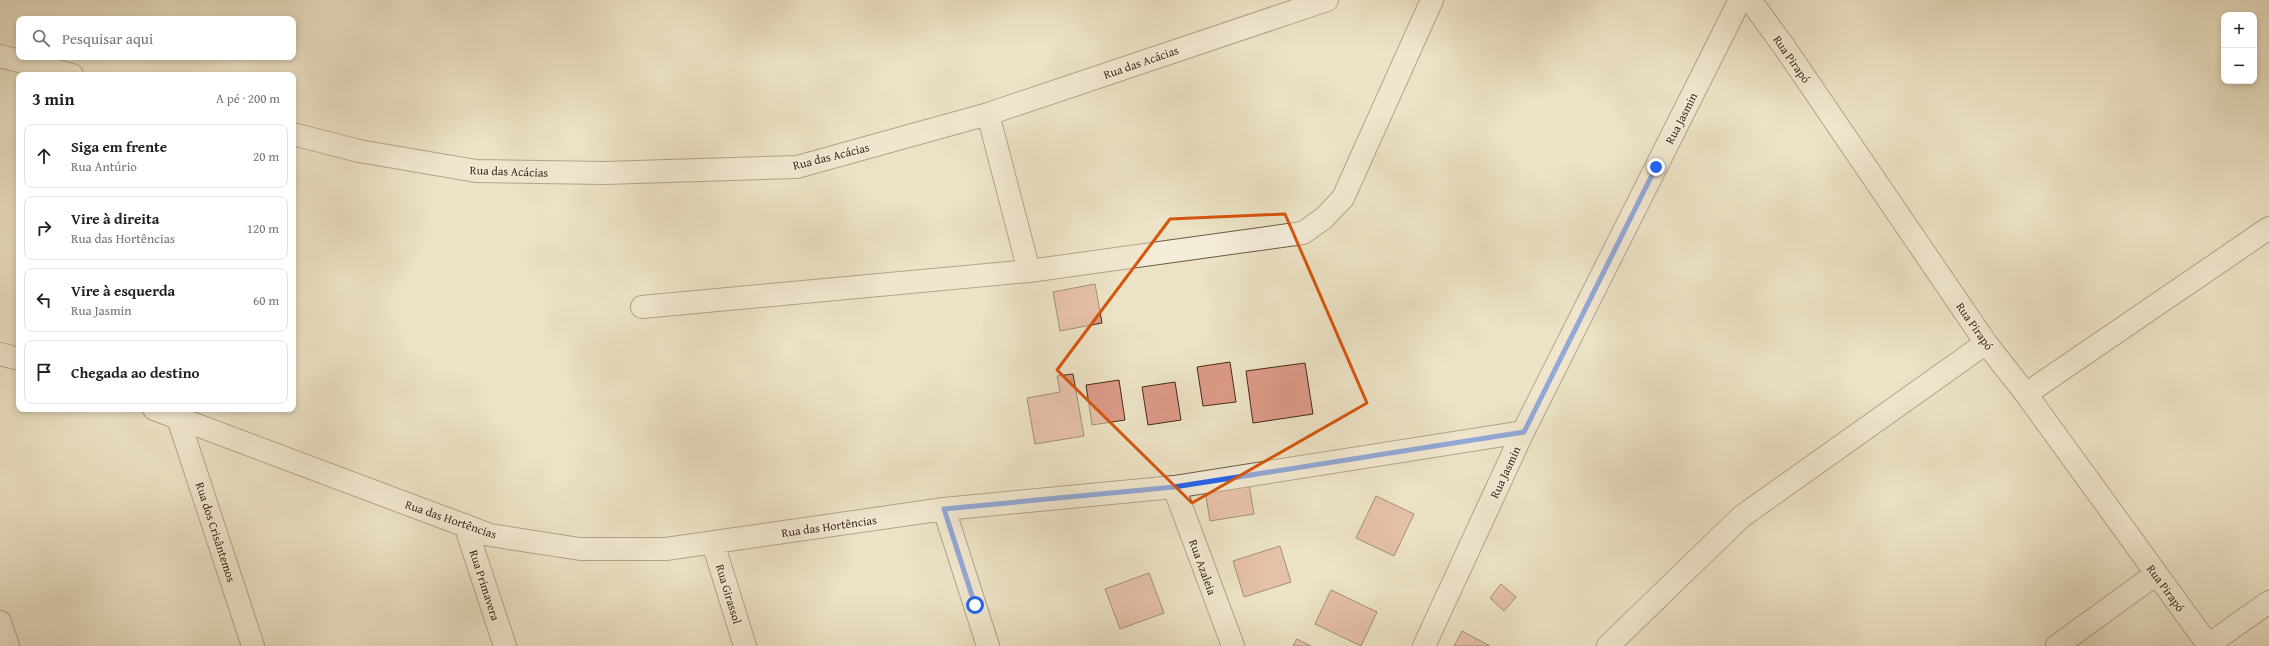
<!DOCTYPE html>
<html lang="pt">
<meta charset="utf-8">
<style>
body{margin:0;font-family:"Gentium Book Plus",serif;background:#f6f6f6;color:#202124}
.controls{position:absolute;right:12px;top:12px;display:grid;overflow:hidden;border-radius:8px;box-shadow:0 2px 6px #0003}
.controls button{width:36px;height:36px;display:grid;place-items:center;padding:0;border:0;border-bottom:1px solid #e0e0e0;background:#fff;color:#202124;font:20px sans-serif}
.stop{position:absolute;width:12px;height:12px;margin:-9px;border:3px solid #2563eb;border-radius:50%;background:#fff}
.stop.end{background:#2563eb;border-color:#fff;box-shadow:0 1px 4px #0008}
.list{margin:0;padding:0;list-style:none}
h2{display:flex;justify-content:space-between;align-items:center;height:52px;margin:0;padding:0 16px;font-size:17px}
h2 small{font-size:13px;font-weight:400;color:#757577}
.list li{display:grid;grid-template-columns:26px 1fr auto;gap:12px;align-items:center;box-sizing:border-box;height:64px;margin:0 8px 8px;padding:0 8px;border:1px solid #e0e0e0;border-radius:8px}
.list b{display:block;font-size:15px;white-space:nowrap}
.list p{margin:0;font-size:13px;white-space:nowrap;color:#757577}
.list em{font-size:13px;font-style:normal;color:#757577}
.icon{flex:none;width:22px;height:22px;fill:none;stroke:currentColor;stroke-width:2;stroke-linecap:round;stroke-linejoin:round}
.map{position:relative;flex:none;width:2269px;height:646px;overflow:hidden}
.search{position:absolute;background:#fff;box-shadow:0 2px 6px #0003;left:16px;top:16px;width:280px;height:44px;display:flex;align-items:center;gap:10px;box-sizing:border-box;padding:0 14px;border-radius:8px;color:#757577;font-size:15px}
.panel{position:absolute;background:#fff;box-shadow:0 2px 6px #0003;left:16px;top:72px;width:280px;height:340px;border-radius:8px}
.map>svg:first-child{display:block}
.building{fill:#dd9a87;stroke:#432d19}
.lines{fill:none;stroke-linecap:round;stroke-linejoin:round}
.street-casing{stroke:#6d5a44;stroke-width:24}
.street{stroke:#f3ecd9;stroke-width:22}
.route{stroke:#2563eb;stroke-width:5}
.marked{fill:none;stroke:#d8550d;stroke-width:3;stroke-linejoin:round}
.labels{text-anchor:middle;dominant-baseline:central;stroke-width:3;stroke-linejoin:round;paint-order:stroke}
.street-label{font-size:12px;fill:#432d19;stroke:#f3ecd9}
</style>
<div class="map">
<svg width="2269" height="646" viewBox="0 0 2269 646">
<rect width="100%" height="100%" fill="#ece2c5"/>
<filter id="stains"><feTurbulence type="fractalNoise" baseFrequency=".005" numOctaves="4"/><feColorMatrix values="0 0 0 0 .2 0 0 0 0 .09 0 0 0 0 .02 0 0 0 .5 -.17"/></filter>
<radialGradient id="worn" r=".72"><stop offset=".6" stop-color="#630" stop-opacity="0"/><stop offset="1" stop-color="#630" stop-opacity=".3"/></radialGradient>
<path class="building" d="M 1095,284 L 1102,323 L 1060,331 L 1053,292 Z
M 1230,362 L 1236,402 L 1203,406 L 1197,367 Z
M 1305,363 L 1313,414 L 1253,423 L 1246,371 Z
M 1073,374 L 1084,436 L 1035,444 L 1027,398 L 1060,392 L 1057,376 Z
M 1119,380 L 1125,420 L 1092,425 L 1086,385 Z
M 1175,382 L 1181,420 L 1148,425 L 1142,387 Z
M 1249,484 L 1254,514 L 1210,521 L 1205,490 Z
M 1376,496 L 1414,514 L 1394,556 L 1356,538 Z
M 1280,546 L 1291,582 L 1244,597 L 1233,561 Z
M 1149,573 L 1164,613 L 1120,629 L 1105,589 Z
M 1501,584 L 1516,597 L 1504,611 L 1490,598 Z
M 1331,590 L 1377,612 L 1361,646 L 1315,624 Z
M 1462,631 L 1490,646 L 1454,646 Z
M 1297,639 L 1311,646 L 1293,646 Z"/>
<g class="lines">
<g class="street-casing">
<path id="street" d="M 1750,0 L 1785,48 L 1986,343 L 2026,394 L 2209,646
M 0,56 L 72,75
M 988,114 L 1029,271
M 293,134 L 359,151 L 476,171 L 604,173 L 797,167 L 988,114 L 1327,0
M 642,307 L 1029,271 L 1303,233 L 1324,218 L 1343,198 L 1432,0
M 0,354 L 19,359
M 2026,394 L 2269,228
M 154,409 L 490,535 L 580,549 L 666,549 L 944,509 L 1174,487 L 1523,432
M 178,418 L 253,646
M 1174,487 L 1233,646
M 944,509 L 988,646
M 465,525 L 505,646
M 713,543 L 745,646
M 0,622 L 8,646
M 2208,645 L 2269,602
M 1424,646 L 1523,432 L 1740,0
M 1608,646 L 1741,517 L 1986,343
M 2057,646 L 2156,574"/>
</g>
<use href="#street" class="street"/>
</g>
<g class="lines">
<path class="route" d="M 975,605 L 944,509 L 1174,487 L 1524,432 L 1656,167"/>
</g>
<path d="M0 0H2269V646H0ZM 1285,214 L 1367,403 L 1192,503 L 1057,370 L 1170,219 Z" fill="#ece2c5" fill-opacity=".55" fill-rule="evenodd"/>
<path class="marked" d="M 1285,214 L 1367,403 L 1192,503 L 1057,370 L 1170,219 Z"/>
<g class="labels">
<g class="street-label">
<text transform="translate(1792 59) rotate(55)">Rua Pirapó</text>
<text transform="translate(1141 62) rotate(-19)">Rua das Acácias</text>
<text transform="translate(1681 118) rotate(-63)">Rua Jasmin</text>
<text transform="translate(831 156) rotate(-14)">Rua das Acácias</text>
<text transform="translate(509 171) rotate(2)">Rua das Acácias</text>
<text transform="translate(1975 326) rotate(55)">Rua Pirapó</text>
<text transform="translate(1505 472) rotate(-65)">Rua Jasmin</text>
<text transform="translate(451 519) rotate(19)">Rua das Hortências</text>
<text transform="translate(829 526) rotate(-8)">Rua das Hortências</text>
<text transform="translate(216 532) rotate(72)">Rua dos Crisântemos</text>
<text transform="translate(1203 567) rotate(70)">Rua Azaleia</text>
<text transform="translate(485 585) rotate(72)">Rua Primavera</text>
<text transform="translate(2166 588) rotate(54)">Rua Pirapó</text>
<text transform="translate(729 594) rotate(73)">Rua Girassol</text>
</g>
</g>
<rect width="100%" height="100%" filter="url(#stains)"/>
<rect width="100%" height="100%" fill="url(#worn)"/>
</svg>
<div class="controls">
<button>+</button>
<button>−</button>
</div>
<div class="stop" style="left:975px;top:605px"></div>
<div class="stop end" style="left:1656px;top:167px"></div>
<div class="search"><svg class="icon" aria-label="search" viewBox="0 0 24 24"><circle cx="10" cy="10" r="6"/><path d="M15 15l6 6"/></svg>Pesquisar aqui</div>
<section class="panel">
<h2>3 min<small>A pé · 200 m</small></h2>
<ul class="list">
<li><svg class="icon" aria-label="ahead" viewBox="0 0 24 24"><path d="M12 20V5M6 11l6-6 6 6"/></svg><div><b>Siga em frente</b><p>Rua Antúrio</p></div><em>20 m</em></li>
<li><svg class="icon" aria-label="right" viewBox="0 0 24 24"><path d="M7 20v-9h11M14 6l5 5-5 5"/></svg><div><b>Vire à direita</b><p>Rua das Hortências</p></div><em>120 m</em></li>
<li><svg class="icon" aria-label="left" viewBox="0 0 24 24"><path d="M17 20v-9H6M10 6l-5 5 5 5"/></svg><div><b>Vire à esquerda</b><p>Rua Jasmin</p></div><em>60 m</em></li>
<li><svg class="icon" aria-label="arrive" viewBox="0 0 24 24"><path d="M6 21V4h12l-3 4 3 4H6"/></svg><div><b>Chegada ao destino</b></div></li>
</ul>
</section>
</div>
